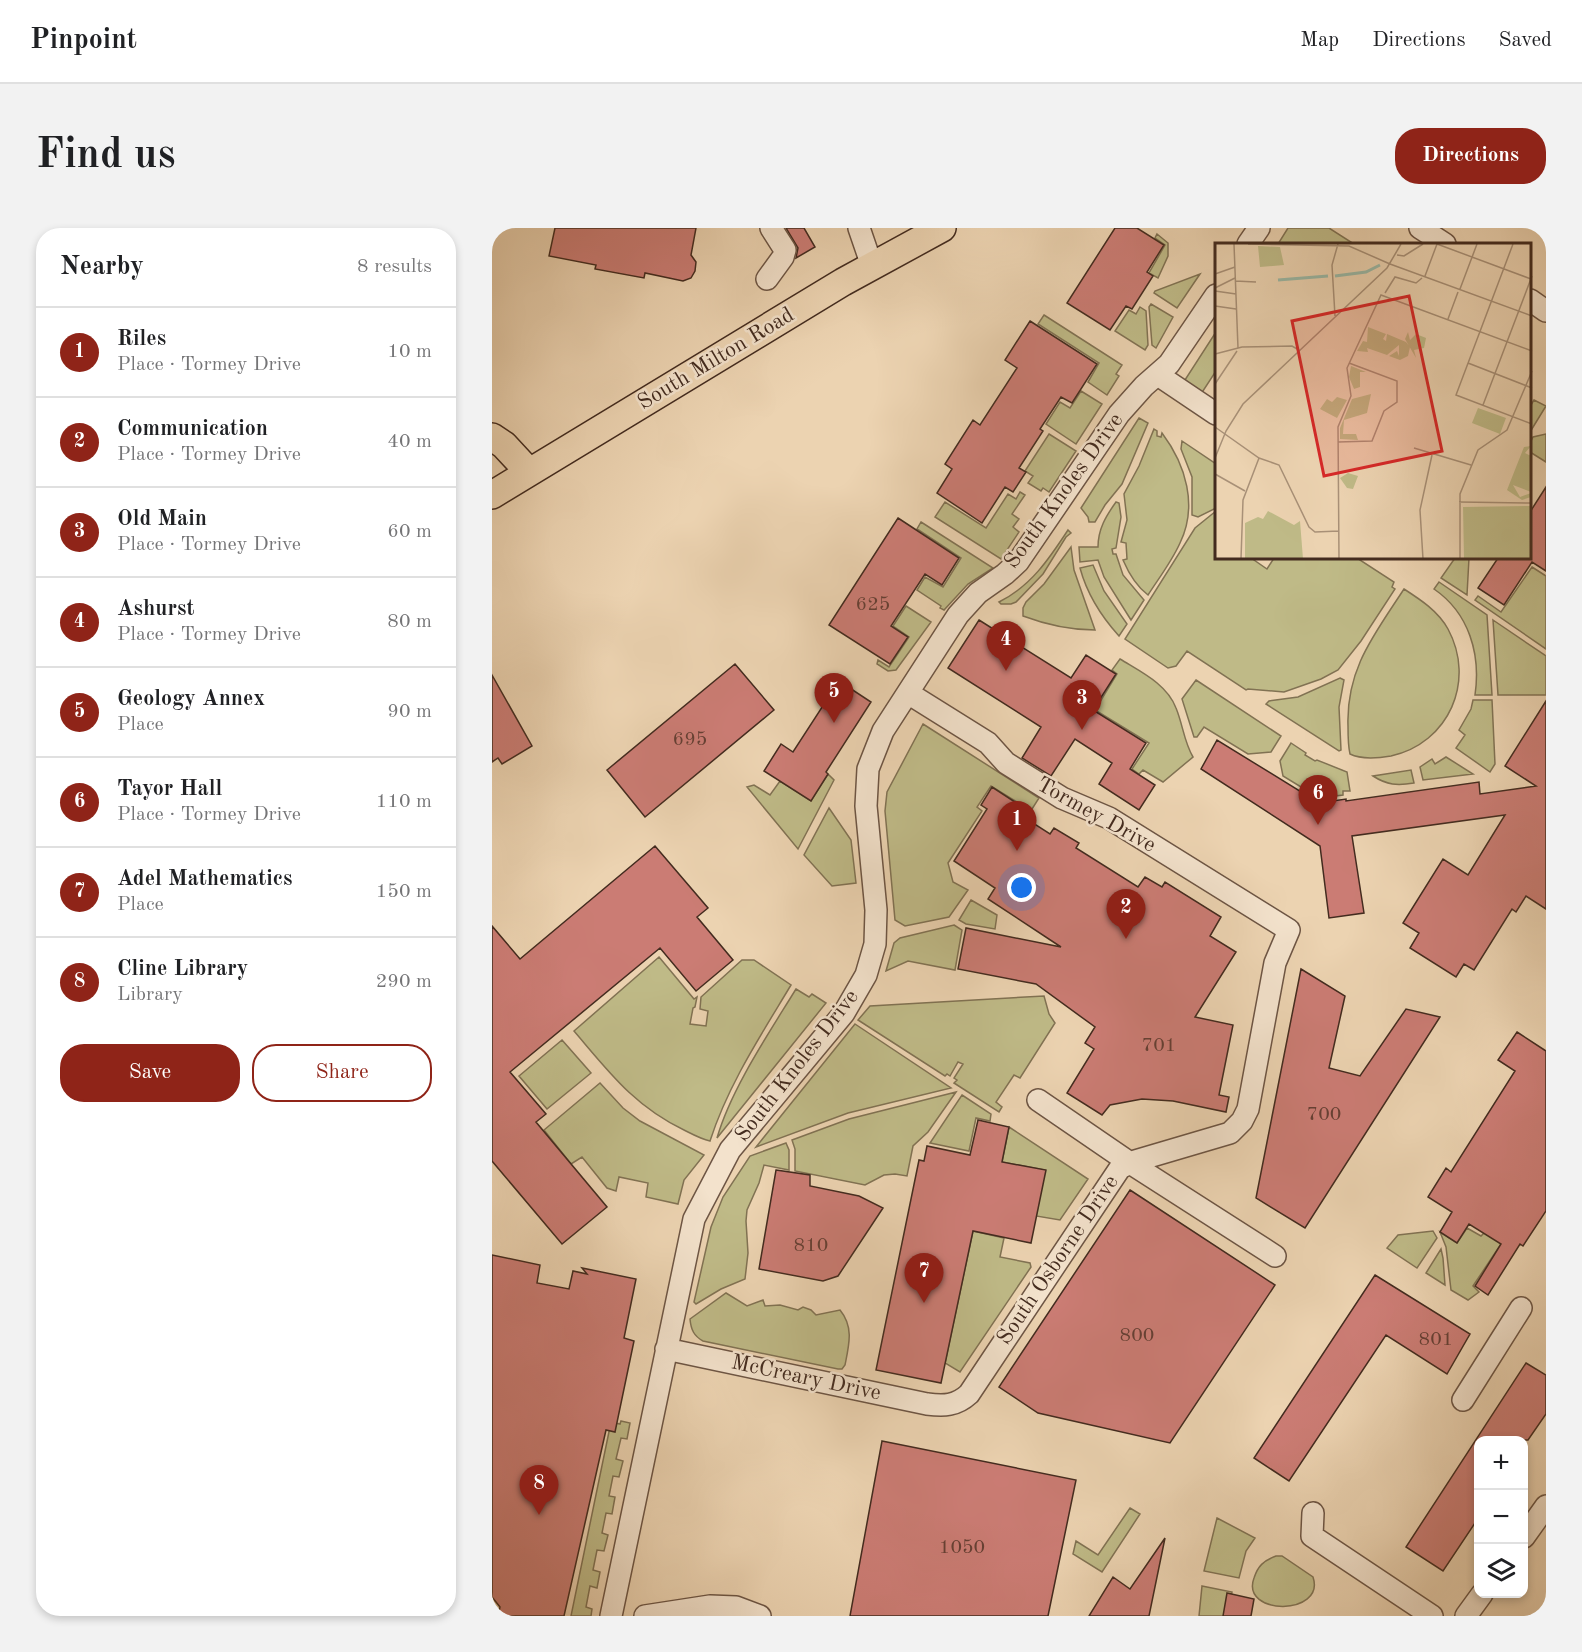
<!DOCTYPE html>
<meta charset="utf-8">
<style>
body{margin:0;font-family:"Old Standard TT",serif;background:#f2f2f2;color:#202124}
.controls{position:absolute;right:18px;bottom:18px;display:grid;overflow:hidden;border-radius:12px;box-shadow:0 3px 9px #0003}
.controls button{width:54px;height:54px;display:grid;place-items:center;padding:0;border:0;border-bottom:2px solid #e0e0e0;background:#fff;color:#202124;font:30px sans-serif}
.you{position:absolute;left:530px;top:660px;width:21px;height:21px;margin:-15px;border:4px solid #fff;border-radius:50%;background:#1a73e8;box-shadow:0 0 0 9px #1a73e833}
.badge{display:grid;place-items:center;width:39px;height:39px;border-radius:50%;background:#8f2418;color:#fff;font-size:20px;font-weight:700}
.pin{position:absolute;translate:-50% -50px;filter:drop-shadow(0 2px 3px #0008)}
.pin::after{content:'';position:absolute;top:32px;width:21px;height:18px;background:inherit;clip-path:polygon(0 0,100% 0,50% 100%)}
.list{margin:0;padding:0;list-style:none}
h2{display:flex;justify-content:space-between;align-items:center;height:78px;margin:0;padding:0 24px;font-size:26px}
h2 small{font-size:20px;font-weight:400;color:#757577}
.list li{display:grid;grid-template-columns:39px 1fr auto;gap:18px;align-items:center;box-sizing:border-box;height:90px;padding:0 24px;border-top:2px solid #e0e0e0}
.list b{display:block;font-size:22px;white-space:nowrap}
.list p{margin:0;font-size:20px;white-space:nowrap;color:#757577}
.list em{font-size:20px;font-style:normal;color:#757577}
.actions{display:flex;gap:12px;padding:18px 24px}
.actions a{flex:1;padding:14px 0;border:2px solid #8f2418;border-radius:24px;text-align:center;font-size:21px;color:#8f2418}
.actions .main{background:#8f2418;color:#fff}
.icon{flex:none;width:33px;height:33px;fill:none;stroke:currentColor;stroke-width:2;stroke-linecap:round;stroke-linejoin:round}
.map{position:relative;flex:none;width:1054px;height:1388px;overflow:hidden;border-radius:24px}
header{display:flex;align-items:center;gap:36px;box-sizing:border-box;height:84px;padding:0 30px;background:#fff;border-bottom:2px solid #e0e0e0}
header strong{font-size:28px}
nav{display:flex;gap:33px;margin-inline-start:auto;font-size:21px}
.intro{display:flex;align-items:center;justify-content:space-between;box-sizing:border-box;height:144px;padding:0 36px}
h1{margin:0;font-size:42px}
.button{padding:15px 27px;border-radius:24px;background:#8f2418;color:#fff;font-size:21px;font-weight:700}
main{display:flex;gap:36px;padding:0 36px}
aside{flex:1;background:#fff;border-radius:24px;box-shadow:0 3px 9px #0003}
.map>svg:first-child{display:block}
.green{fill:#bfba87;stroke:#817253;stroke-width:1.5}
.building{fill:#cb7c74;stroke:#432b1f;stroke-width:1.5}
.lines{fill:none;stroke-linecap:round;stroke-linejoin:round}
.minor-casing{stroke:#6d5544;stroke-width:24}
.major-casing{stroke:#432b1f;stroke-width:30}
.minor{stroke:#f3e2cc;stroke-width:21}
.major{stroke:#ecd3b1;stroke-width:27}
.labels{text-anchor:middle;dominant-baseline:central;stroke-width:5;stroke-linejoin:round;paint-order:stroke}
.number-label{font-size:20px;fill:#653f34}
.street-label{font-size:22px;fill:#432b1f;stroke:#f3e2cc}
.inset-river{fill:none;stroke:#9ab9a7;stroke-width:3}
.inset-road{fill:none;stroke:#a89077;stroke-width:1.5}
.view{fill:#d62828;fill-opacity:0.15;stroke:#d62828;stroke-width:3}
.inset-edge{fill:none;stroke:#432b1f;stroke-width:3}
</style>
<header>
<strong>Pinpoint</strong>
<nav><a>Map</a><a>Directions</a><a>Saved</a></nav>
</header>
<div class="intro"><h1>Find us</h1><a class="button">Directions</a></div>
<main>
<aside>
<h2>Nearby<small>8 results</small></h2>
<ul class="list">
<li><span class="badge">1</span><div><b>Riles</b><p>Place · Tormey Drive</p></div><em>10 m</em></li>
<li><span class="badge">2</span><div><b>Communication</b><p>Place · Tormey Drive</p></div><em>40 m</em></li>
<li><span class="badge">3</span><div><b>Old Main</b><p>Place · Tormey Drive</p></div><em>60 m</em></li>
<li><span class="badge">4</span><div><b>Ashurst</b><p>Place · Tormey Drive</p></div><em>80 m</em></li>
<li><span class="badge">5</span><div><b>Geology Annex</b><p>Place</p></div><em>90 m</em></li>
<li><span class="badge">6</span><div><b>Tayor Hall</b><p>Place · Tormey Drive</p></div><em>110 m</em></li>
<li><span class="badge">7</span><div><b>Adel Mathematics</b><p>Place</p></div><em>150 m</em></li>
<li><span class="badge">8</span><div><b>Cline Library</b><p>Library</p></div><em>290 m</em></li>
</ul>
<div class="actions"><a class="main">Save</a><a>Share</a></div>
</aside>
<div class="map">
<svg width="1054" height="1388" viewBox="0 0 1054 1388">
<rect width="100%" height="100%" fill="#ecd3b1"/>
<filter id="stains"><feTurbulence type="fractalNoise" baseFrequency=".00333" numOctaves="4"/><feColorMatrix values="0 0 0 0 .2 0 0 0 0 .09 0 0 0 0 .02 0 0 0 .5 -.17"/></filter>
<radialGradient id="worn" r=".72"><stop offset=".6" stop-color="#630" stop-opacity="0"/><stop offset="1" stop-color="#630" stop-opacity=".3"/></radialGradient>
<path class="green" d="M 796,0 L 837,0 L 862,16 L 786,16 Z
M 665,6 L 676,15 L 676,28 L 666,50 L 657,45 L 673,17 L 663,10 Z
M 708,46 L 685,80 L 662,65 L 663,63 Z
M 659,76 L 681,89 L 664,120 L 660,117 L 657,79 Z
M 648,79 L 654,83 L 656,117 L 653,122 L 623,103 L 637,82 L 644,86 Z
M 552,87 L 630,137 L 624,146 L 627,148 L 615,167 L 596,154 L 607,135 L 546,96 Z
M 722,107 L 724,108 L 724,143 L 709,166 L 691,155 Z
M 589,163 L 610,176 L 584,216 L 554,196 L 568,174 L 578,180 Z
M 1042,172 L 1054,178 L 1038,204 L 1038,179 Z
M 647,190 L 656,195 L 630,256 L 613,277 L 603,294 L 597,294 L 596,289 L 589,280 Z
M 662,201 L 665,203 L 665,208 L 669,209 L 670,205 C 694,237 706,278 688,315 C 680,333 667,350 656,367 C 644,358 637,346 631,332 L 635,331 L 634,315 L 629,314 L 635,292 L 632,266 L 647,238 Z
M 557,206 L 584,223 L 557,264 L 551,260 L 549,263 L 536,255 L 541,248 L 533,243 Z
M 1054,206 L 1054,234 L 1038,224 L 1038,215 L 1041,209 Z
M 690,213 L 724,236 L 724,280 L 706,289 L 700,287 L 700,249 L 689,221 Z
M 528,264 L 533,267 L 520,286 L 527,291 L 521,299 L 527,304 L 509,331 L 443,289 L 453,274 L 494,300 L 516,266 L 524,271 Z
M 624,274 L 627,275 L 629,289 L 624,320 L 620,321 L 621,326 L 624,326 L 631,347 L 652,372 L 639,392 L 612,349 L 606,332 L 588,334 L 587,319 L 606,319 C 606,301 614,288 624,274 Z
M 724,283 L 724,330 L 759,330 L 775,341 L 782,330 L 865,330 L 902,354 L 900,359 L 903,361 L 869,413 L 846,442 L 829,451 L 792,464 L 756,461 L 754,462 L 695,423 L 684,438 L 676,440 L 633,411 L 703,300 Z
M 429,294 L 501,340 L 476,356 L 452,382 L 448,380 L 449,378 L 425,362 L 433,349 L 451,359 L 469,330 L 425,301 Z
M 576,302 L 579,305 L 574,309 L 551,346 L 524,374 L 519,376 L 509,376 L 507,374 C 539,358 557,331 576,302 Z
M 579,319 L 582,342 L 603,402 C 578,402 555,397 531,388 L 531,380 L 534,374 L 552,356 Z
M 963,330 L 977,330 L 975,367 L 949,350 Z
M 601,337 L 612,363 L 635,396 L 627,408 C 608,387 595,366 588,340 Z
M 1040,339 L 1054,348 L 1054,421 L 983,372 L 986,368 L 1009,384 Z
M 947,354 L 995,387 L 1000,467 L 983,467 C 989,426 977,385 942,361 Z
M 912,361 C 929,372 946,383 956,401 C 984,453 957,515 899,528 C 887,530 870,532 858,526 C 856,518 856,508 856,498 C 854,441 882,407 912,361 Z
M 414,378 L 439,394 L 404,442 L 396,443 L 385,436 L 386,432 L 397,439 L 417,409 L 401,398 Z
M 1001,392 L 1054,428 L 1054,467 L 1006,467 Z
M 628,431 C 649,444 675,456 684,480 C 691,497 692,514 701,529 L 671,554 L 651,542 L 647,546 L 640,541 L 657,515 L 603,482 L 625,446 L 620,442 Z
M 848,450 L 852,452 L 847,479 L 849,522 L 847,523 L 774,476 L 777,473 L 806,469 Z
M 704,452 L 789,508 L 779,524 L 756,526 L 712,499 L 705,509 L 702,509 L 690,471 Z
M 981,472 L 1000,472 L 1003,536 L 998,544 L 964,520 L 973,507 L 967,502 L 979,481 Z
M 431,496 L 547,570 L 535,589 L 521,580 L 525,574 L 499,558 L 485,579 L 490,583 L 456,635 L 461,654 L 476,662 L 457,689 L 413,698 L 403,692 L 393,583 L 395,564 Z
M 799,515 L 814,525 L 813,527 L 823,533 L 825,532 L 855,544 L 858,563 L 851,563 L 851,567 L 827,570 L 791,548 L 788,533 Z
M 954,529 L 981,546 L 931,552 L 928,539 L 940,531 L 943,536 Z
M 919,542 L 922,555 C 905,558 895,557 881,548 Z
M 336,546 L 342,552 L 306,621 L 255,559 L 262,557 L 278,567 L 288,553 L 319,573 Z
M 337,580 L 359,612 L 364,655 L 340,658 L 312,627 Z
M 479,672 L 505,687 L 503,701 L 474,696 L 467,692 Z
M 462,697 L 470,702 L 463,742 L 416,733 L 394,743 L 402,715 L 408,710 Z
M 167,729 L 202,771 L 205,769 L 203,779 L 201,780 L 198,796 L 214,798 L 216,783 L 208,781 L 209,769 L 250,732 L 262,732 L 299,757 C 269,807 236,857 218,913 C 209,911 200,906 192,902 C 142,878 117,844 82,803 Z
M 304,761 L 317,769 L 320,766 L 334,775 L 225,910 C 239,861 277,805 304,761 Z
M 552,768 L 557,786 L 563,795 L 528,850 L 522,847 L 504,874 L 510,879 L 507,884 L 462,855 L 465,852 L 462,850 L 471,836 L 466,834 L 458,848 L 455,846 L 453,848 L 366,792 L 378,778 Z
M 363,796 L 459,860 L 356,885 L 264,919 Z
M 70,812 L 99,845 L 55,881 L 27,848 Z
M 108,855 L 131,880 L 148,893 L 212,927 L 192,952 L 186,976 L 154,969 L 156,955 L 127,949 L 124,963 L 115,960 L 90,929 L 79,936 L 52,902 Z
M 464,864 L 436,904 L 421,918 L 415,948 L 403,946 L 392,947 L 373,957 L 303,943 L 303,921 L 300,912 L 357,891 Z
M 470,867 L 499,886 L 498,893 L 484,890 L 477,923 L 438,915 Z
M 517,899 L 596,951 L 568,992 L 544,988 L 553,942 L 510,934 Z
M 294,915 L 297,922 L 297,942 L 272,937 L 267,955 L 255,982 L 254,993 L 256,1025 L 253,1051 L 229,1061 L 204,1076 L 202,1074 L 219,999 L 231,969 L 258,928 Z
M 975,1000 L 989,1008 L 997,1000 L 1013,1010 L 981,1058 L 987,1064 L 976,1072 L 959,1062 L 954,1019 L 948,1004 L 965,1015 Z
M 481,1003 L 512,1010 L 508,1029 L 538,1035 L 539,1039 L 468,1144 L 453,1135 Z
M 941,1003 L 945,1010 L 925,1040 L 895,1020 L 906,1007 Z
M 949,1021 L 951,1030 L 953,1057 L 934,1045 Z
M 234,1065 L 255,1078 L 271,1072 L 273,1078 L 288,1077 L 306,1082 L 311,1079 L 319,1082 L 324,1087 L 348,1082 C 362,1099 357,1117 353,1137 L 350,1141 L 346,1141 L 211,1113 C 202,1108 199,1102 198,1091 Z
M 129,1193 L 138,1195 L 135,1211 L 129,1210 L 124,1231 L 131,1233 L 127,1249 L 121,1248 L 117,1268 L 123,1269 L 120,1286 L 114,1285 L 110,1305 L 116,1307 L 112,1323 L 105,1322 L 101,1342 L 108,1344 L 105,1360 L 98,1358 L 94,1379 L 100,1381 L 99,1388 L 79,1388 L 119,1194 L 128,1196 Z
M 638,1280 L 648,1286 L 610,1344 L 581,1326 L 584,1313 L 606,1327 Z
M 725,1290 L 763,1310 L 754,1323 L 747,1350 L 712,1343 Z
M 784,1328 L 790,1328 L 821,1349 C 834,1388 748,1388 762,1350 C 766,1338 771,1333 784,1328 Z
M 710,1358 L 740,1364 L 734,1388 L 707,1388 Z"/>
<path class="building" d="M 63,0 L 204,0 L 199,27 L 204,34 L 203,43 L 199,50 L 191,53 L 153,45 L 152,50 L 103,41 L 104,37 L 57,28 Z
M 294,0 L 312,0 L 323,19 L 304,30 L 306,20 Z
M 623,0 L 645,0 L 672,17 L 655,44 L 661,48 L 640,81 L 634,78 L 618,102 L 575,75 Z
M 538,93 L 605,136 L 580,175 L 569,169 L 548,201 L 551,203 L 527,240 L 534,244 L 521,264 L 513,259 L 490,295 L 445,265 L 460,241 L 453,236 L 481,192 L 488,197 L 525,140 L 513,132 Z
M 1054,259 L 1054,343 L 1040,334 L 1012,377 L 986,360 L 1006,330 L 1038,330 L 1038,284 Z
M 406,290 L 467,330 L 450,357 L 433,346 L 399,398 L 416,409 L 398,436 L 337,397 Z
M 487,392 L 579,450 L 594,427 L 624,446 L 601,482 L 654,515 L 638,541 L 663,557 L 647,582 L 607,556 L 620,535 L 583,511 L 559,548 L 530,530 L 549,499 L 456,440 Z
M 243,436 L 282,482 L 153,589 L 115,542 Z
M 0,447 L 40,518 L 10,536 L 6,530 L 0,534 Z
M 347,453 L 379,474 L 334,544 L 336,546 L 319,573 L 272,543 L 289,516 L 301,524 Z
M 1054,473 L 1054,681 L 1034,668 L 1024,684 L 1020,681 L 982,742 L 972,736 L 964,749 L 918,720 L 927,705 L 911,695 L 951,631 L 976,647 L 1013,587 L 860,608 L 872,685 L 837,690 L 828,618 L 709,541 L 725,512 L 827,575 L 854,571 L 854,573 L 987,554 L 988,566 L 1044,558 L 1013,538 Z
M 500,559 L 523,574 L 519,581 L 558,606 L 562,600 L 587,615 L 584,620 L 646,659 L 653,649 L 670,659 L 673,654 L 729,689 L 718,708 L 744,724 L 703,789 L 741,797 L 727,867 L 737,869 L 734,884 L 681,873 L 650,871 L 618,877 L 610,887 L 575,865 L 602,821 L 593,815 L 603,799 L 544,756 L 466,741 L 474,700 L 569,719 L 496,671 L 503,660 L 462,633 L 495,581 L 489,577 Z
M 163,618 L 216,680 L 205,689 L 241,732 L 204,763 L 168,720 L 18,844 L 54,886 L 44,894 L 115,979 L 70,1016 L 0,933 L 0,698 L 28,731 Z
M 809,741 L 853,768 L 837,840 L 868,848 L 914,781 L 948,789 L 813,1000 L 764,970 Z
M 1025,804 L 1054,823 L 1054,983 L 1031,1018 L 1028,1016 L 996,1067 L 983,1058 L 1009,1016 L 977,996 L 965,1015 L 948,1004 L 960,984 L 936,969 L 954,940 L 959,944 L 1023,843 L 1006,832 Z
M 486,892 L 517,899 L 510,934 L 554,942 L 539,1015 L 481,1003 L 449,1155 L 384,1142 L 427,932 L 432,933 L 435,918 L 478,927 Z
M 284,942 L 318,947 L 318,958 L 367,968 L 391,980 L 346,1048 L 331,1053 L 267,1041 Z
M 638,962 L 783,1057 L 678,1215 L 546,1185 L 507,1159 Z
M 0,1027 L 48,1037 L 45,1055 L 77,1061 L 81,1043 L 95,1046 L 90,1040 L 144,1051 L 132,1110 L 142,1113 L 123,1204 L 114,1202 L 72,1388 L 6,1388 L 8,1379 L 0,1369 Z
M 883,1047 L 978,1106 L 955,1146 L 894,1107 L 797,1253 L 762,1230 Z
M 1034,1135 L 1054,1147 L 1054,1186 L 1036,1212 L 987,1212 L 987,1289 L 951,1343 L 914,1319 Z
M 390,1213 L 584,1252 L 556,1388 L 358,1388 Z
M 673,1310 L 657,1388 L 597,1388 L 621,1349 L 638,1361 Z
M 735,1365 L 762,1371 L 759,1388 L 731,1388 Z"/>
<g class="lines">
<g class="minor-casing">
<path id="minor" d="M 367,0 L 380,38
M 928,0 L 953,16
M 756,16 L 767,0
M 275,51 L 291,29 L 293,22 L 279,0
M 1038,72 L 1054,83
M 666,147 L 724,186
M 546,872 L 638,935 L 783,1028
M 174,1121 L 435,1176 C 452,1178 464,1178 477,1166 L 628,940 L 643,933 L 738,905 L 750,893 L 756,881 L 783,735 L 797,702 L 617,590 L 570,570 L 514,535 L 496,515 L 416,465
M 971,1172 L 1029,1080
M 821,1285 L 820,1308 L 940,1388
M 1032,1309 L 1054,1278
M 119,1388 L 202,991 L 238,922 L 352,785 L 374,747 L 383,716 L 384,682 L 374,578 L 376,541 L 391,503 L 466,387 L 486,365 L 513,346 L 526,334 L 627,186 L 652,158 L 677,136 L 724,67
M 153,1388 L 218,1378 L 244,1379 L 268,1388
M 974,1388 L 990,1366"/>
</g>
<g class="major-casing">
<path id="major" d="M 0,209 L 12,217 L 37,244
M 0,267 L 351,54 L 450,0"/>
</g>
<use href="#minor" class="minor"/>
<use href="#major" class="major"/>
</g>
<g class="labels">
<g class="number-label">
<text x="381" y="377">625</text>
<text x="198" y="512">695</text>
<text x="667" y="818">701</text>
<text x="832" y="887">700</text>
<text x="319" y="1018">810</text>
<text x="645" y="1108">800</text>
<text x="944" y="1112">801</text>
<text x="470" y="1320">1050</text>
</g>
<g class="street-label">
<text transform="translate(224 131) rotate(-31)">South Milton Road</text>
<text transform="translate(572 263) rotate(-54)">South Knoles Drive</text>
<text transform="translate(604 587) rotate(29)">Tormey Drive</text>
<text transform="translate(305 838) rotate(-52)">South Knoles Drive</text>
<text transform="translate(566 1032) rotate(-56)">South Osborne Drive</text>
<text transform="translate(314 1150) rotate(12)">McCreary Drive</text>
</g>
</g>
<g transform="translate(723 15)">
<rect width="316" height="316" fill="#ecd3b1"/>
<path d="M 43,3 L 65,4 L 69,22 L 45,24 ZM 153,84 L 171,91 L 168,96 L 171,98 L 172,91 L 191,99 L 195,104 L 193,113 L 185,117 L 174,113 L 182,108 L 184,113 L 184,102 L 172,112 L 152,105 L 153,109 L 142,108 L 148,98 L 152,99 ZM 193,89 L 195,97 L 201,91 L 211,95 L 209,105 L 199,107 L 201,115 L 190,96 ZM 136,123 L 151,129 L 145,129 L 145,144 L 139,146 L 134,134 ZM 156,151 L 152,170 L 129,177 L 128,191 L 141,191 L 143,197 L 125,196 L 125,185 L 137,156 ZM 122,154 L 132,157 L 122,175 L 105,166 L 112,156 L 117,159 ZM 263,165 L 291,175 L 285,191 L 257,180 ZM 316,203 L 310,210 L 316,213 L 316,249 L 298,242 L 305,254 L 316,250 L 316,254 L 307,257 L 292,247 L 309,204 ZM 133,230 L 143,233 L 138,246 L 132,245 L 125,235 ZM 316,263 L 316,316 L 249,316 L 248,264 ZM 53,268 L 79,282 L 85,278 L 88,316 L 30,316 L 30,280 L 43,274 L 48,276 Z" fill="#bfba87"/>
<path class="inset-river" d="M 120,33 L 151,29 L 165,22M 63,37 L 113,33"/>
<path class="inset-road" d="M 19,1 L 23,105M 33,1 L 134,3 L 175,21M 222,1 L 316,36M 298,1 L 241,152 L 317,181M 182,12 L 189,13 L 208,1M 175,21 L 317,73M 0,31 L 20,24M 210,33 L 222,1M 20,38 L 41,39M 0,45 L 20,35M 245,46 L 262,1M 0,48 L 21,51M 170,50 L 180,34 L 201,40 L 207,35M 0,63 L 21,66M 120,73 L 117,22 L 123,1M 233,76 L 243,49M 0,111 L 27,104 L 77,103 L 84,107M 253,120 L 317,145M 0,141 L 22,108M 268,162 L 317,33M 0,184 L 44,215 L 64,222 L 94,284 L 100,289 L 124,288M 123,199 L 157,198 L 169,168 L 182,159 L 182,138 L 134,120M 199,205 L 256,222M 0,215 L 11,188 L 28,161 L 172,25 L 186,1M 0,231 L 30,248M 244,259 L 317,260M 26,316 L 28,257 L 44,215M 124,316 L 123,184 L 136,153 L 132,125 L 166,52 L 317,108M 208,316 L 205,267 L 217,212M 245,316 L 245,251 L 263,207 L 292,187 L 317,128"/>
<path class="view" d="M 194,53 L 227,208 L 109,233 L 77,78 Z"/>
<rect width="316" height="316" class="inset-edge"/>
</g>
<rect width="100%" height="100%" filter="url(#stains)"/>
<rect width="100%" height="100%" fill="url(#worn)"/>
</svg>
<div class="controls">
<button>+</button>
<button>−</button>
<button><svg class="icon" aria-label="layers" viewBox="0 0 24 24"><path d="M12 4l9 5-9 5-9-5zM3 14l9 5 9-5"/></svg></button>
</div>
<div class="you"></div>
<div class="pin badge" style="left:525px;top:623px">1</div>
<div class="pin badge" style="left:634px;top:711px">2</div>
<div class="pin badge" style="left:590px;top:502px">3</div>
<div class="pin badge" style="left:514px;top:443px">4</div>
<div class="pin badge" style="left:342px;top:495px">5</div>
<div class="pin badge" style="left:826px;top:597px">6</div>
<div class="pin badge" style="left:432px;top:1075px">7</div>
<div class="pin badge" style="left:47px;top:1287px">8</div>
</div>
</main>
